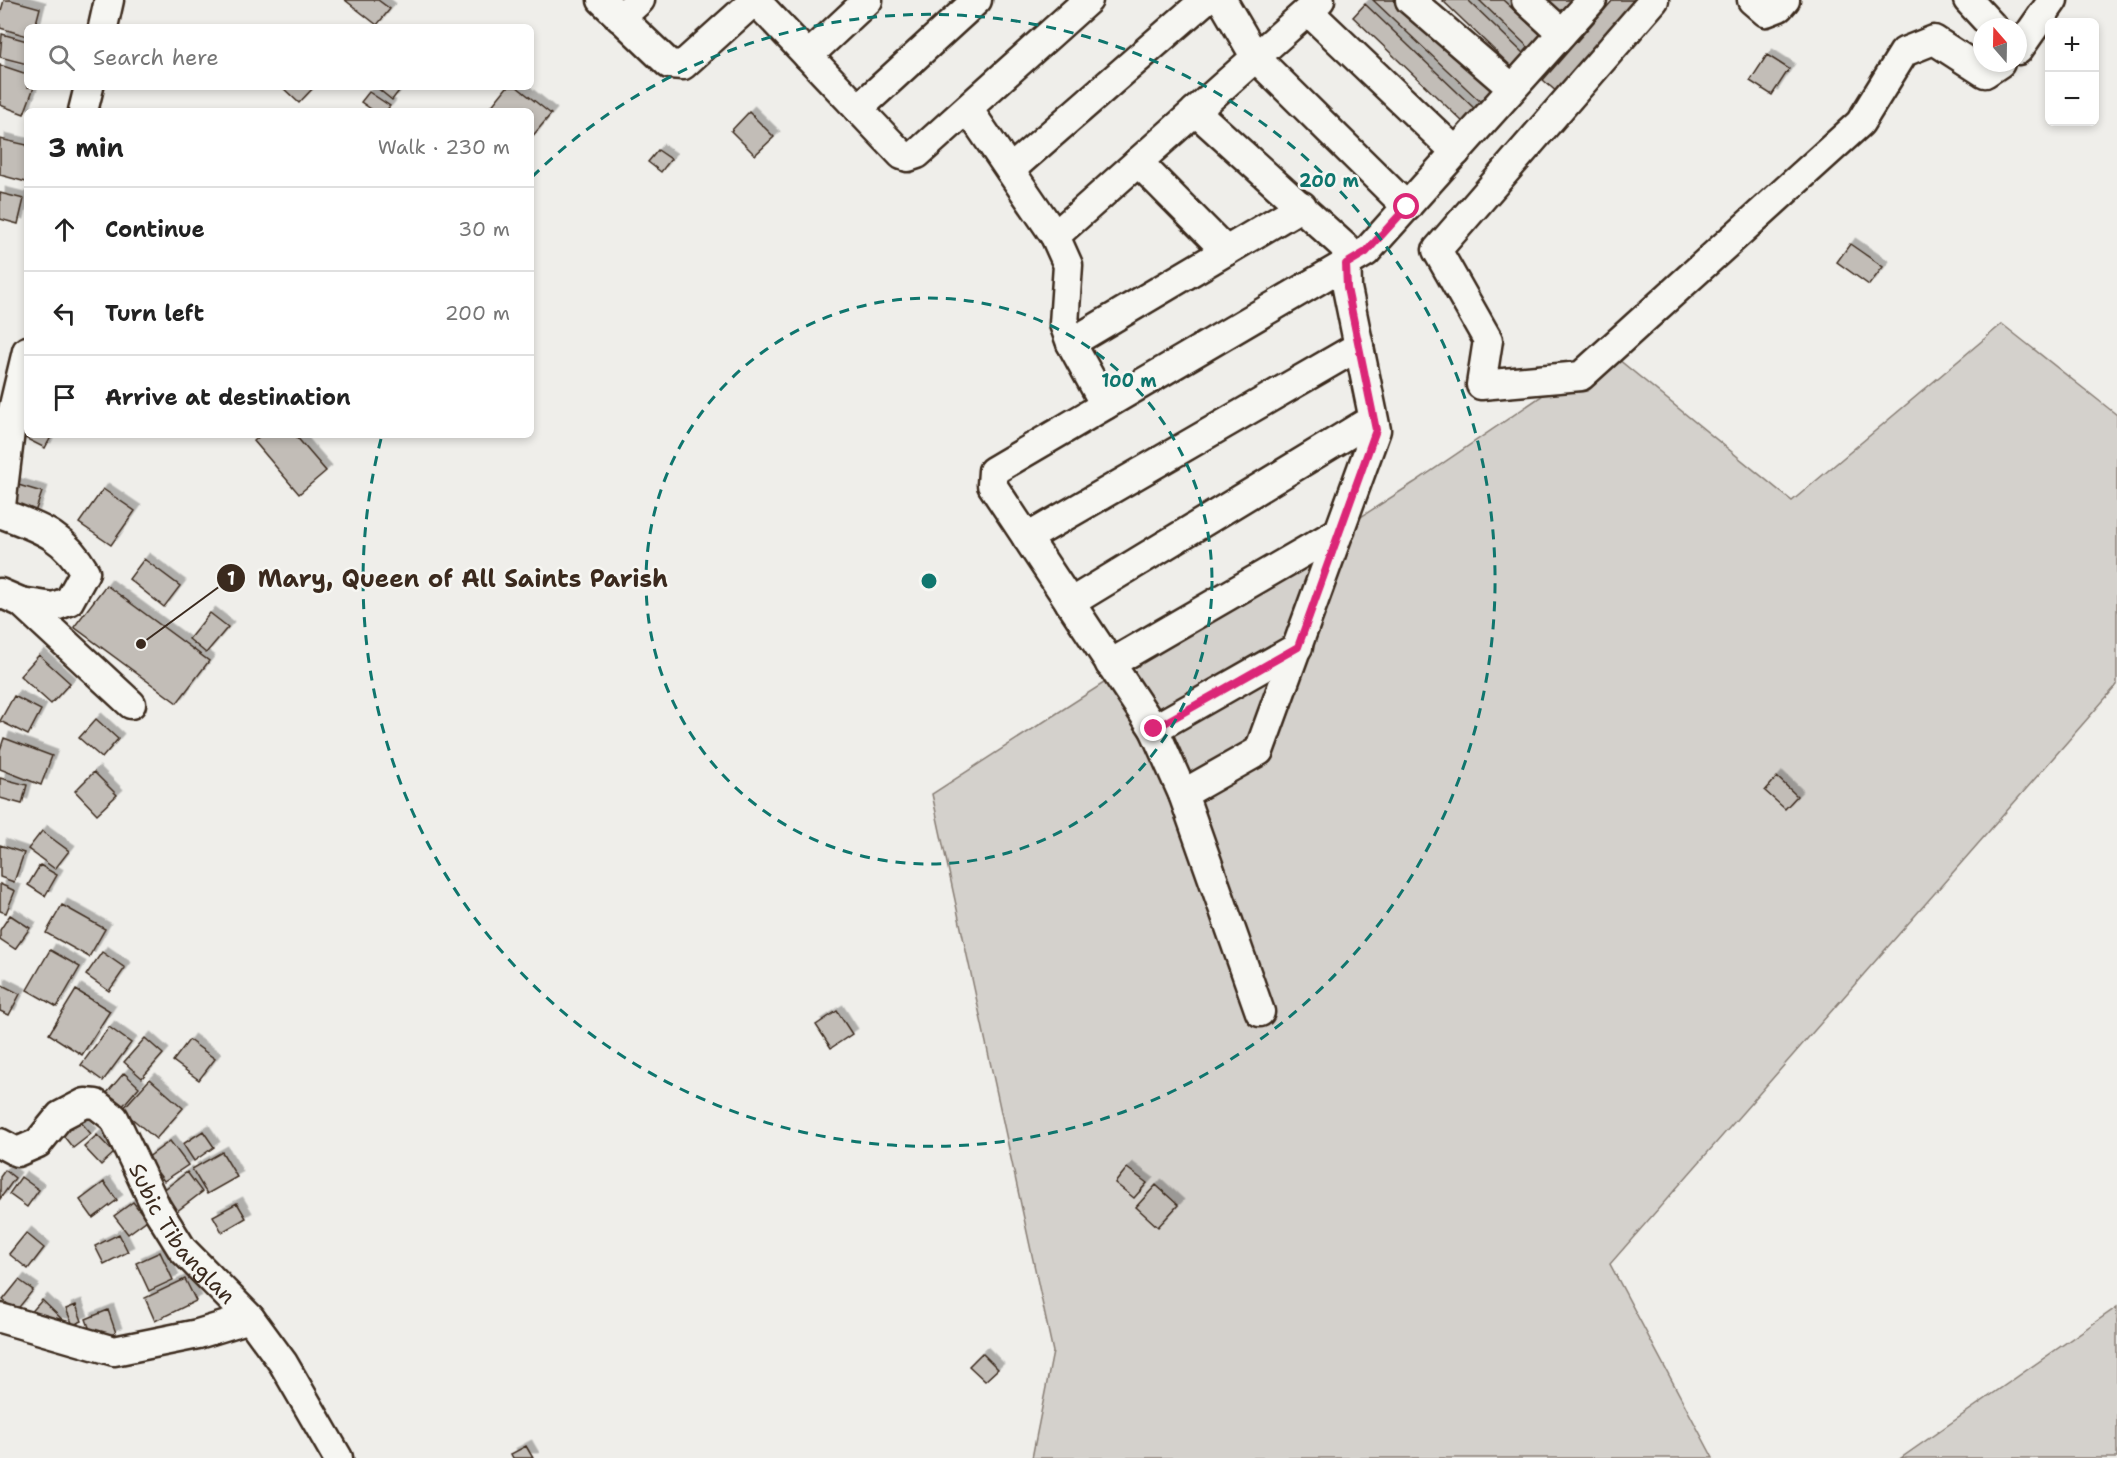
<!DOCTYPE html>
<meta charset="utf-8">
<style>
body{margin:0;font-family:"Shantell Sans",sans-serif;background:#f6f6f6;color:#222}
.controls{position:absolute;right:18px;top:18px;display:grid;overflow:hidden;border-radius:9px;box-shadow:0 3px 9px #0003}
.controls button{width:54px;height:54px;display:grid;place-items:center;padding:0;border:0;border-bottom:2px solid #e0e0e0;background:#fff;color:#222;font:30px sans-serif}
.compass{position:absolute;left:1973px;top:18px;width:54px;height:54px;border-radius:50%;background:#fff;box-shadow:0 3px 9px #0003;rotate:340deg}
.stop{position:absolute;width:18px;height:18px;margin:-14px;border:4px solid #db2777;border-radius:50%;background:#fff}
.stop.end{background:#db2777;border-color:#fff;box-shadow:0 2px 6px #0008}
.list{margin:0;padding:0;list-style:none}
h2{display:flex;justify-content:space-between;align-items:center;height:78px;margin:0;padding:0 24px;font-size:26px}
h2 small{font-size:20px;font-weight:400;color:#767676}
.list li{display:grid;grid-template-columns:39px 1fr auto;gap:18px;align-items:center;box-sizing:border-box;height:84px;padding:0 24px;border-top:2px solid #e0e0e0}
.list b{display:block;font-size:22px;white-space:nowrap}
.list em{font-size:20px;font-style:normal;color:#767676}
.icon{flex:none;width:33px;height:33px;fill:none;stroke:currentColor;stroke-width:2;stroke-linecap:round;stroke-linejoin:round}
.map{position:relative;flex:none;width:2117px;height:1458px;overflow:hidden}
.search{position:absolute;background:#fff;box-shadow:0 3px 9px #0003;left:24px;top:24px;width:510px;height:66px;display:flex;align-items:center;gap:15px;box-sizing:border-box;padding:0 21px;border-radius:9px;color:#767676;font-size:22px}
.panel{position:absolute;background:#fff;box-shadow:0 3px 9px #0003;left:24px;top:108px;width:510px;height:330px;border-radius:9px}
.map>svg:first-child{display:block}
.green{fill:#d4d1cc;stroke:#887e75;stroke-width:1.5}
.building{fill:#c2bdb7;stroke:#3b2a1e;stroke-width:1.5;filter:url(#shadow)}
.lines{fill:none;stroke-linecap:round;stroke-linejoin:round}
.minor-casing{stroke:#3b2a1e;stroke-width:33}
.minor{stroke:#f6f6f2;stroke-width:28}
.route{stroke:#db2777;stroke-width:8}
.ring{fill:none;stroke:#0f766e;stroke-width:3;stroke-dasharray:10 8}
.labels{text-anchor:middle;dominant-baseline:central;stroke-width:5;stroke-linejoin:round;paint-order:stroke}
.street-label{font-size:22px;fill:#3b2a1e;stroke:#f6f6f2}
.centre{fill:#0f766e;stroke:#f6f6f2;stroke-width:3}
.ring-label{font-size:18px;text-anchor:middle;font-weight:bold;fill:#0f766e;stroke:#f6f6f2;stroke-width:5;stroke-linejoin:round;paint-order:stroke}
.leader{fill:none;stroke:#3b2a1e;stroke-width:2}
.callout-dot{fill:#3b2a1e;stroke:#f6f6f2;stroke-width:2}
.mark-label{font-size:18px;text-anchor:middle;font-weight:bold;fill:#fff}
.callout-label{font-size:24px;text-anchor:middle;font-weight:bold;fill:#3b2a1e;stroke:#f6f6f2;stroke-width:5;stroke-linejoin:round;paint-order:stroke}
</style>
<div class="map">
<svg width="2117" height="1458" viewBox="0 0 2117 1458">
<defs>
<filter id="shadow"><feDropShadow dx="5.5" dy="-5.5" stdDeviation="0" flood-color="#0004"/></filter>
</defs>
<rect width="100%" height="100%" fill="#efeeea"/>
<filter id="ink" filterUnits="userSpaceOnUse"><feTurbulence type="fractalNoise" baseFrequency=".0167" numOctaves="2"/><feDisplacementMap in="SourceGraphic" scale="12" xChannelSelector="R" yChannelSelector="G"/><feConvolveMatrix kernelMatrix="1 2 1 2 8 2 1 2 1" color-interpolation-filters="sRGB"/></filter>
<g filter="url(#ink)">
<path class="green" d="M 2002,324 L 2117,415 L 2117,685 L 1610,1264 L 1713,1458 L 1032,1458 L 1053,1352 L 932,794 L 1415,482 L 1608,351 L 1792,501 Z
M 2117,1307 L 2117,1458 L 1901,1458 Z"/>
<path class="building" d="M 4,0 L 11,0 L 40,8 L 35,27 L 27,27 L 27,36 L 0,28 L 0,14 Z
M 345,0 L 378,0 L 390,9 L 377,25 Z
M 1373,0 L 1398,0 L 1496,93 L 1485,106 Z
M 1442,0 L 1468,0 L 1524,54 L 1512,67 Z
M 1479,0 L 1503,0 L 1541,35 L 1529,48 Z
M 1546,0 L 1571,0 L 1573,2 L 1561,14 Z
M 1613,0 L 1640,0 L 1558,93 L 1543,80 Z
M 1365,4 L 1477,111 L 1465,124 L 1353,17 Z
M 2,34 L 27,41 L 27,64 L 0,57 Z
M 1767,55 L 1789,69 L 1772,95 L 1750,81 Z
M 0,65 L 27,74 L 27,87 L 34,87 L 24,114 L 0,105 Z
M 282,87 L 314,87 L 299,103 Z
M 376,87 L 402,87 L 392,100 Z
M 507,87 L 517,87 L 551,114 L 531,138 L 531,111 L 494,111 L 490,108 Z
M 369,92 L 390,106 L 386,111 L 374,111 L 361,102 Z
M 749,112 L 774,137 L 755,155 L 731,131 Z
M 0,139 L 27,145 L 26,182 L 0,175 Z
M 658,150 L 671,159 L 661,172 L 648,162 Z
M 0,193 L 24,199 L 18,224 L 0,219 Z
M 1850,244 L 1883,267 L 1869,285 L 1837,262 Z
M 27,415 L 27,435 L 52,435 L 45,448 L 17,434 Z
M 261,435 L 295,435 L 326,471 L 299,494 L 254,441 Z
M 15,484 L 42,492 L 34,515 L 8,507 Z
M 103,489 L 135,511 L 111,545 L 79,523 Z
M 144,559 L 180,586 L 164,607 L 129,579 Z
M 106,585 L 209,661 L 177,703 L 74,627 Z
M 210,613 L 228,627 L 206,653 L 189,639 Z
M 39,655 L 70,683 L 51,704 L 20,676 Z
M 14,696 L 41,710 L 28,735 L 0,721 Z
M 96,719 L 118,739 L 102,758 L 79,738 Z
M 4,738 L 52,756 L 41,785 L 0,769 L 0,750 Z
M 94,772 L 117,795 L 97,814 L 75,791 Z
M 1777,777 L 1797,796 L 1785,809 L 1765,791 Z
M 0,778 L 27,785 L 22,804 L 0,798 Z
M 42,831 L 69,851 L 55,869 L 28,849 Z
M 0,845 L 24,853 L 14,882 L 0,877 Z
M 40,865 L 57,875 L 45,896 L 28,885 Z
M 0,884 L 15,891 L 6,913 L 0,911 Z
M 62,905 L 105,929 L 89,957 L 46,933 Z
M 10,915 L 30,928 L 15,949 L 0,939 L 0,930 Z
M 50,950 L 80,967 L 57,1007 L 27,990 Z
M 102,952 L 125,968 L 109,991 L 86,975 Z
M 0,984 L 20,994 L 9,1015 L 0,1011 Z
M 76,990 L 110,1011 L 82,1055 L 49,1034 Z
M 837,1011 L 852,1034 L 831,1048 L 816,1025 Z
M 109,1027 L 131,1043 L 103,1081 L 81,1065 Z
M 145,1038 L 163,1054 L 142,1078 L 124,1062 Z
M 189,1040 L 215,1059 L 199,1080 L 173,1061 Z
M 124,1073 L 139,1087 L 121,1108 L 106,1094 Z
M 150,1079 L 183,1108 L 156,1139 L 122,1110 Z
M 79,1120 L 91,1134 L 73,1148 L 62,1134 Z
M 203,1131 L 214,1147 L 194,1161 L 183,1144 Z
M 97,1135 L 114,1153 L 101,1165 L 84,1147 Z
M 170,1141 L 188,1165 L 164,1181 L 147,1158 Z
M 222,1152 L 237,1177 L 207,1194 L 192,1169 Z
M 1127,1168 L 1147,1183 L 1134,1198 L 1115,1183 Z
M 5,1170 L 15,1178 L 0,1199 L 0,1177 Z
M 187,1172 L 202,1192 L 172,1215 L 157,1195 Z
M 21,1177 L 39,1190 L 27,1207 L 9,1194 Z
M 104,1182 L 117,1200 L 93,1218 L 80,1200 Z
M 1156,1185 L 1178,1205 L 1158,1227 L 1136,1207 Z
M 133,1202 L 147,1220 L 128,1234 L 114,1216 Z
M 237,1203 L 246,1218 L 222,1232 L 213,1216 Z
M 26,1233 L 44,1248 L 28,1269 L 9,1254 Z
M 119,1234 L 128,1252 L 104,1264 L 95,1246 Z
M 160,1252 L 173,1280 L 149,1291 L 136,1263 Z
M 185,1279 L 196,1301 L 155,1321 L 145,1298 Z
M 19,1280 L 33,1290 L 16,1311 L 3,1300 Z
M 42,1300 L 68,1325 L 28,1316 Z
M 76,1305 L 82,1321 L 73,1325 L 66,1309 Z
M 108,1310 L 116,1333 L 94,1341 L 86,1319 Z
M 982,1353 L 998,1369 L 985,1381 L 969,1366 Z
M 526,1446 L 533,1458 L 513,1458 L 511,1454 Z"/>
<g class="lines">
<g class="minor-casing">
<g id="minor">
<path d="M 602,0 L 669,64 L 683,65 L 755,0"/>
<path d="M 755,0 L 902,155 L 908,157 L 917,154 L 1088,0"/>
<path d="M 1222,0 L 1256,58 L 1407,207"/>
<path d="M 1410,0 L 1512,88"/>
<path d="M 1526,0 L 1562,33"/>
<path d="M 1654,0 L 1437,250 L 1488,340 L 1481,385 L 1581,376 L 1860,123 L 1904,52 L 1934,40 L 1985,73 L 2000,63"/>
<path d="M 1752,0 L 1766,12 L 1779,7 L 1785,0"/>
<path d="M 1968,0 L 1993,27"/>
<path d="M 1308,11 L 1456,152"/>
<path d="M 620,18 L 640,0"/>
<path d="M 103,27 L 109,0"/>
<path d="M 2018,50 L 2053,0"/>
<path d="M 808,56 L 868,0"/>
<path d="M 858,109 L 977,0"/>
<path d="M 968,109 L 1055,236 L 1068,265 L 1064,324 L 1071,343 L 1105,405"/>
<path d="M 83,111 L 89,87"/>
<path d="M 1138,162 L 1226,251"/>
<path d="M 1010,170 L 1205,0"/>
<path d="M 1055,236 L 1320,0"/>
<path d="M 1071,343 L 1302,206"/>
<path d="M 0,513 C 39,528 63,534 85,572 L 69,601 L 53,607 L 21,602"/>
<path d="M 0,514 L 12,414 L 27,351"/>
<path d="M 1027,538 L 1359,346"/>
<path d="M 0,593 L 21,602 L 131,704"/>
<path d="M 1070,603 L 1373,419"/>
<path d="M 1110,664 L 1340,531"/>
<path d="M 1154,729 L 1298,647"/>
<path d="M 1183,794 L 1259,751 L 1376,430 L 1347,288 L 1346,248 L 1195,111"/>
<path d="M 1260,1012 L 1183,794 L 1154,729 L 992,485 L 993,471 L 1366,252 L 1592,0"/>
<path id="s1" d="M 0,1143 L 17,1152 L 38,1143 L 60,1116 L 85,1103 L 96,1104 L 114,1118 L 156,1207 L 182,1249 L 250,1318 L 283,1363 L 338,1458"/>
<path d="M 0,1318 L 114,1351 L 198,1334 L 250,1318"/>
</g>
</g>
<use href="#minor" class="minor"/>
</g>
</g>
<g class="lines" filter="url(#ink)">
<path class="route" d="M 1154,729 L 1298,647 L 1376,430 L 1347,288 L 1346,264 L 1366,252 L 1407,207"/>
</g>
<g class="ring">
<circle cx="929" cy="581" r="283"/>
<path d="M532 177A566 566 0 1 1 381 439"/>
</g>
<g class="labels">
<g class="street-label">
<text stroke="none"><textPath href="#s1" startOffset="274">Subic Tibanglan</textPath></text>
</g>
</g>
<circle cx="929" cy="581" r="9" class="centre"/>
<g class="ring-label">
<text x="1329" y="187">200 m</text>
<text x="1129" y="387">100 m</text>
</g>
<path class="leader" d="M141 644L231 578"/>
<g class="callout-dot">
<circle cx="141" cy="644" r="6"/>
<circle cx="231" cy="578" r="15"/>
</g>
<g class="mark-label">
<text x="231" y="585">1</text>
</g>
<g class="callout-label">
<text x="463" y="587">Mary, Queen of All Saints Parish</text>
</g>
</svg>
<div class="controls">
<button>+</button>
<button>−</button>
</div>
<svg class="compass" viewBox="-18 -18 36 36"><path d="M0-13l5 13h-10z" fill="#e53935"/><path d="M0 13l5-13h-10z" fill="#767676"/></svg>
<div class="stop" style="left:1407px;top:207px"></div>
<div class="stop end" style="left:1154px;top:729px"></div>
<div class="search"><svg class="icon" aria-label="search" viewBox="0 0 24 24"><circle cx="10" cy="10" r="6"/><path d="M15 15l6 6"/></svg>Search here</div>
<section class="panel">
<h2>3 min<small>Walk · 230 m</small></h2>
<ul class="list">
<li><svg class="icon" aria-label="ahead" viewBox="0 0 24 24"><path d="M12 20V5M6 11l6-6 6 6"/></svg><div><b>Continue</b></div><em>30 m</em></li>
<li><svg class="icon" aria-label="left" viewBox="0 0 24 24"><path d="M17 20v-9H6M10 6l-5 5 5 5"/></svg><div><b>Turn left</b></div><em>200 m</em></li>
<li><svg class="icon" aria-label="arrive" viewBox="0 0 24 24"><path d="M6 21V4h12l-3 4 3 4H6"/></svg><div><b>Arrive at destination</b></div></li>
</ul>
</section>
</div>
